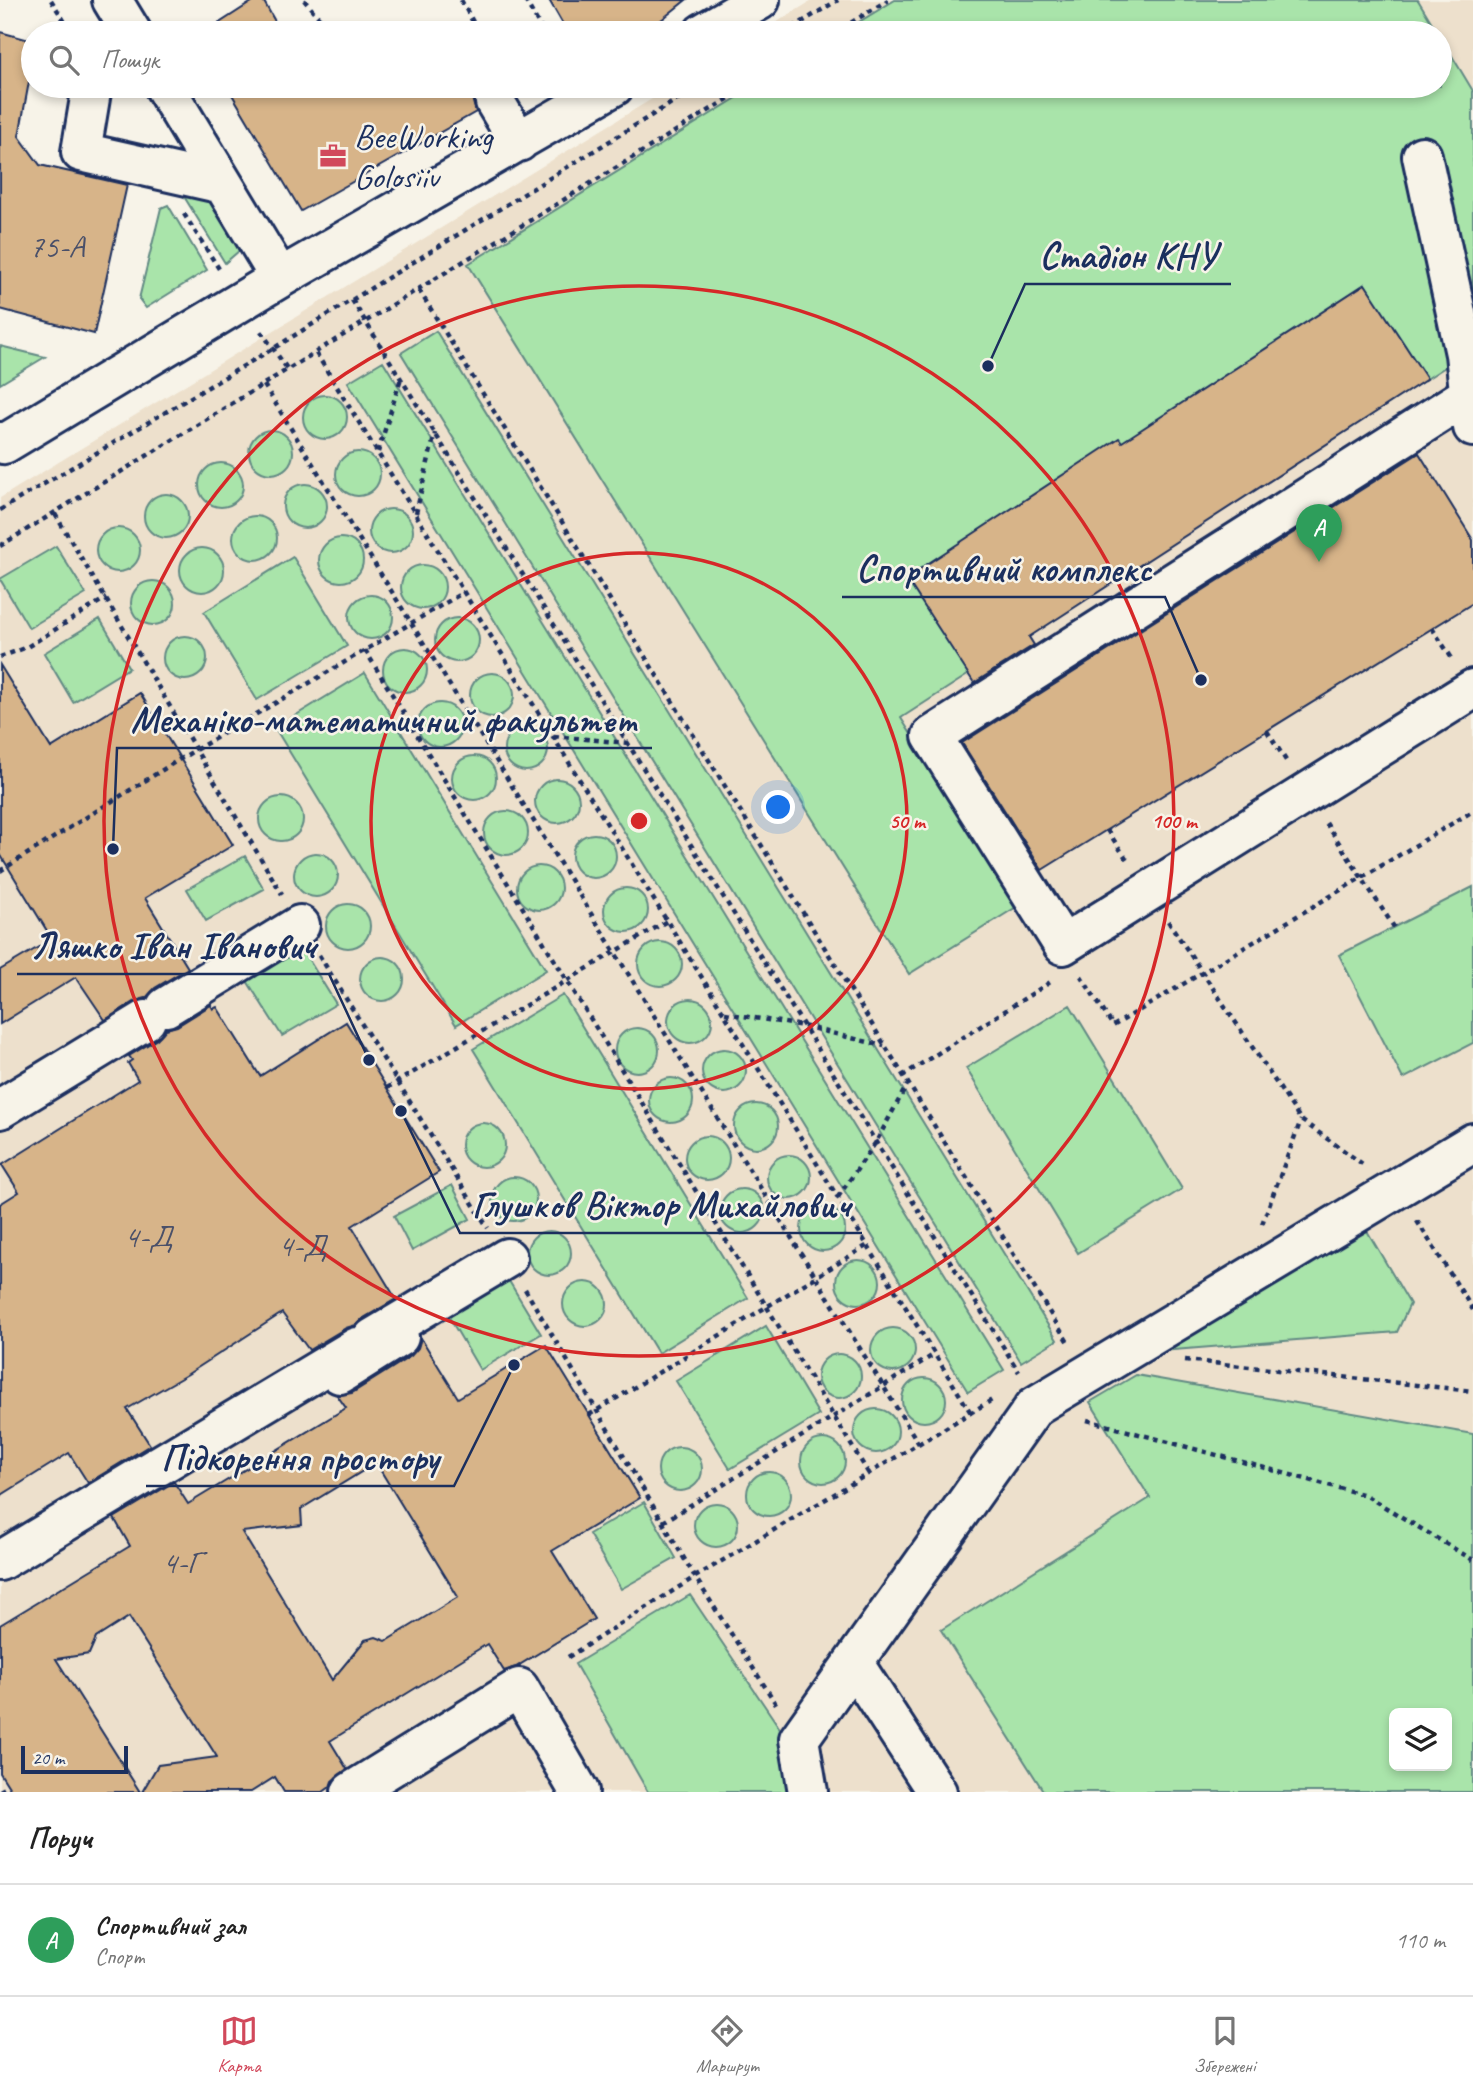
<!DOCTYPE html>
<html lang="uk">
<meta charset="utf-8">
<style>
body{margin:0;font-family:Caveat,sans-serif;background:#f2f2f2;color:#222}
.controls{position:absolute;right:21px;bottom:21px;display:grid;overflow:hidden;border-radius:10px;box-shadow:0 4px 10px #0003}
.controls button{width:63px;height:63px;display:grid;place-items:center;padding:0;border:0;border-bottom:2px solid #e0e0e0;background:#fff;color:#222;font:35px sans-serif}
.scale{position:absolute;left:21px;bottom:18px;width:107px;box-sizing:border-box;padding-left:7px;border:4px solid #1b2f5e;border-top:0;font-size:19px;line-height:24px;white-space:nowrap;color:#1b2f5e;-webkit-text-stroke:5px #f7f3e8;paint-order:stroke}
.you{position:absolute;left:779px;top:808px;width:24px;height:24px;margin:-18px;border:5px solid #fff;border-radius:50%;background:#1a73e8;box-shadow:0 0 0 10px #1a73e833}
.badge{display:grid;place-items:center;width:46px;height:46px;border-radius:50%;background:#d1495b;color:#fff;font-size:23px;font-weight:700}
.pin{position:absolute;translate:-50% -58px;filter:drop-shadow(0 2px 4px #0008)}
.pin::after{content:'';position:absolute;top:37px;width:24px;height:21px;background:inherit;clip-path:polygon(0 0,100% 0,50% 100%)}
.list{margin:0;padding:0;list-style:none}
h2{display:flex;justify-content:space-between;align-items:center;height:91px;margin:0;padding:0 28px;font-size:30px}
h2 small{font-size:23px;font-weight:400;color:#767676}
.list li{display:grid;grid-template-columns:46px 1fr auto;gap:21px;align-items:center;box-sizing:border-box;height:112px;padding:0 28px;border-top:2px solid #e0e0e0}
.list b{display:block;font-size:26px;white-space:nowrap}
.list p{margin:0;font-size:23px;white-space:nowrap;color:#767676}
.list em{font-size:23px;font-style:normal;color:#767676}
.icon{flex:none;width:38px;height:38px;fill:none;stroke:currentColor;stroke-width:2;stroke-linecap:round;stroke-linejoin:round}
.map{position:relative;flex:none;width:1473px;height:1792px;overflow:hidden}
.search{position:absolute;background:#fff;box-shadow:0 4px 10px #0003;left:21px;right:21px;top:21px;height:77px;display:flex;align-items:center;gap:18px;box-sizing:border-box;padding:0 24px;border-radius:38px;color:#767676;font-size:26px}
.sheet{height:203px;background:#fff}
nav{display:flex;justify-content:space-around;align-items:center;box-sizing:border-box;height:98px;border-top:2px solid #e0e0e0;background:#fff;font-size:19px;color:#767676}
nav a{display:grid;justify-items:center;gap:4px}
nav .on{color:#d1495b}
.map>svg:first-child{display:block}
.built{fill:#ede0cc;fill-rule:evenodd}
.green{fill:#a9e4aa;stroke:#628a84;stroke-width:2;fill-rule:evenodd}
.building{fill:#d7b489;stroke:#1b2f5e;stroke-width:2;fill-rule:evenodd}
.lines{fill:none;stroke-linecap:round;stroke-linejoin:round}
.minor-casing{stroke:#1b2f5e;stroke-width:44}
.path{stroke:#1b2f5e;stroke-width:4.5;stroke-dasharray:5 5;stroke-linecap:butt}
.minor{stroke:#f7f3e8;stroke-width:38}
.ring{fill:none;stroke:#d62828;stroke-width:3.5}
.labels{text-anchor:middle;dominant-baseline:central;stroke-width:5;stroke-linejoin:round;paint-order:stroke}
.number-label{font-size:32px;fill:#4a5069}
.poi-label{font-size:35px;fill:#1b2f5e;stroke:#f7f3e8;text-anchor:start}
.centre{fill:#d62828;stroke:#f7f3e8;stroke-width:3.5}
.ring-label{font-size:21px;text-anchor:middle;font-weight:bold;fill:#d62828;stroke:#f7f3e8;stroke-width:5;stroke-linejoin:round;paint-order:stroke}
.leader{fill:none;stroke:#1b2f5e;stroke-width:2.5}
.callout-dot{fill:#1b2f5e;stroke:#f7f3e8;stroke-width:2.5}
.callout-label{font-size:37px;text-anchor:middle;font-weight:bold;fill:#1b2f5e;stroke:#f7f3e8;stroke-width:5;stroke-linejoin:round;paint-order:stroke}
</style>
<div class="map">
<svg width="1473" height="1792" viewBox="0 0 1473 1792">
<rect width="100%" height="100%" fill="#f7f3e8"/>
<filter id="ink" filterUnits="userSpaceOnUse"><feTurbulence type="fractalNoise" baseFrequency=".0143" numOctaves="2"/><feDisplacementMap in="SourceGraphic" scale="14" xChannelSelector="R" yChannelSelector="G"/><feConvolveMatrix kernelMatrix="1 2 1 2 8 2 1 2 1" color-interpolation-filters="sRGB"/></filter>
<g filter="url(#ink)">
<path class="built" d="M 813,0 L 1473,0 L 1473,1792 L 0,1792 L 0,498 L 673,86 L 1440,86 L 1440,33 L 759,33 ZM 1394,1713 L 1447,1713 L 1447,1766 L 1394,1766 Z"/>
<path class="green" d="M 895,0 L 1418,0 L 1438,33 L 841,33 Z
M 1440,36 L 1473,91 L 1473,349 L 901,718 L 1018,906 L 909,974 L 468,264 L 756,86 L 1440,86 Z
M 180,190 L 220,200 L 240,232 L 240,250 L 225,263 Z
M 168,205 L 207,270 L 146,308 L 139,299 L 161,208 Z
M 436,331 L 1057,1340 L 1021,1362 L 401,353 Z
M 0,346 L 45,357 L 0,384 Z
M 383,361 L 1004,1370 L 968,1392 L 348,382 Z
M303 417a22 22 0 1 1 44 0a22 22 0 1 1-44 0Z
M249 452a22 22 0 1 1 44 0a22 22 0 1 1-44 0Z
M336 474a22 22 0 1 1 44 0a22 22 0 1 1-44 0Z
M199 485a22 22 0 1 1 44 0a22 22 0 1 1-44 0Z
M283 506a22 22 0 1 1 44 0a22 22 0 1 1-44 0Z
M144 516a22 22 0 1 1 44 0a22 22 0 1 1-44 0Z
M369 531a22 22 0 1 1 44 0a22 22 0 1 1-44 0Z
M233 538a22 22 0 1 1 44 0a22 22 0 1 1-44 0Z
M96 550a22 22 0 1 1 44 0a22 22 0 1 1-44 0Z
M319 560a22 22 0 1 1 44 0a22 22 0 1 1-44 0Z
M 56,546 L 86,594 L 29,628 L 0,579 Z
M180 570a22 22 0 1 1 44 0a22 22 0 1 1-44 0Z
M 293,557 L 347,646 L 257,700 L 204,612 Z
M401 587a22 22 0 1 1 44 0a22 22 0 1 1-44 0Z
M131 603a22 22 0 1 1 44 0a22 22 0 1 1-44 0Z
M349 617a22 22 0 1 1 44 0a22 22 0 1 1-44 0Z
M435 640a22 22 0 1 1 44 0a22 22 0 1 1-44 0Z
M 100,619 L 129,668 L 73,702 L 44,653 Z
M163 658a22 22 0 1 1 44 0a22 22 0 1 1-44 0Z
M383 670a22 22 0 1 1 44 0a22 22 0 1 1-44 0Z
M 365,673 L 546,970 L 456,1025 L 275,728 Z
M470 695a22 22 0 1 1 44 0a22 22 0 1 1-44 0Z
M418 725a22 22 0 1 1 44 0a22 22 0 1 1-44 0Z
M504 749a22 22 0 1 1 44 0a22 22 0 1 1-44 0Z
M452 778a22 22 0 1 1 44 0a22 22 0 1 1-44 0Z
M535 801a22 22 0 1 1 44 0a22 22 0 1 1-44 0Z
M259 819a22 22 0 1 1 44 0a22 22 0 1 1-44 0Z
M484 833a22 22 0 1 1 44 0a22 22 0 1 1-44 0Z
M572 856a22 22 0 1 1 44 0a22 22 0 1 1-44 0Z
M294 875a22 22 0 1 1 44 0a22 22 0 1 1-44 0Z
M 245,856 L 264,889 L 206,921 L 187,889 Z
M517 888a22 22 0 1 1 44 0a22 22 0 1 1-44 0Z
M 1473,887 L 1473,1043 L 1403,1079 L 1339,955 Z
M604 910a22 22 0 1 1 44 0a22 22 0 1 1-44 0Z
M326 926a22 22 0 1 1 44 0a22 22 0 1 1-44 0Z
M 296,939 L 336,1004 L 282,1036 L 242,973 Z
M638 964a22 22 0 1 1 44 0a22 22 0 1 1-44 0Z
M360 979a22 22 0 1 1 44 0a22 22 0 1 1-44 0Z
M 563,995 L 748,1298 L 658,1353 L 473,1049 Z
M668 1021a22 22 0 1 1 44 0a22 22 0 1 1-44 0Z
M 1070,1005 L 1182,1189 L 1078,1253 L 966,1068 Z
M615 1050a22 22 0 1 1 44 0a22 22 0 1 1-44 0Z
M702 1071a22 22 0 1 1 44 0a22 22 0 1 1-44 0Z
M649 1100a22 22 0 1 1 44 0a22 22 0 1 1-44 0Z
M734 1126a22 22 0 1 1 44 0a22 22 0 1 1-44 0Z
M461 1145a22 22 0 1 1 44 0a22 22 0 1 1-44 0Z
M685 1158a22 22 0 1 1 44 0a22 22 0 1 1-44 0Z
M767 1177a22 22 0 1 1 44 0a22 22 0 1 1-44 0Z
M492 1199a22 22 0 1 1 44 0a22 22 0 1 1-44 0Z
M 452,1185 L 470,1219 L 412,1251 L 394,1216 Z
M720 1211a22 22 0 1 1 44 0a22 22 0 1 1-44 0Z
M801 1229a22 22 0 1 1 44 0a22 22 0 1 1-44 0Z
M 1366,1229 L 1410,1304 L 1397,1332 L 1161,1351 Z
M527 1253a22 22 0 1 1 44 0a22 22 0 1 1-44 0Z
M836 1282a22 22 0 1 1 44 0a22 22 0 1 1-44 0Z
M 506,1276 L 541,1334 L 480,1370 L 446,1312 Z
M563 1304a22 22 0 1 1 44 0a22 22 0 1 1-44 0Z
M 766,1326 L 819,1415 L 730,1469 L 676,1381 Z
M871 1350a22 22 0 1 1 44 0a22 22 0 1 1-44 0Z
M817 1376a22 22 0 1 1 44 0a22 22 0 1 1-44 0Z
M 1136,1375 L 1473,1434 L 1473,1792 L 1044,1792 L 941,1630 L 1150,1498 L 1090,1402 ZM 1394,1713 L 1447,1713 L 1447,1766 L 1394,1766 Z
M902 1400a22 22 0 1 1 44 0a22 22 0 1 1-44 0Z
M854 1431a22 22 0 1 1 44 0a22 22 0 1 1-44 0Z
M801 1461a22 22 0 1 1 44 0a22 22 0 1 1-44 0Z
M658 1469a22 22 0 1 1 44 0a22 22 0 1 1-44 0Z
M747 1494a22 22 0 1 1 44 0a22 22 0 1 1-44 0Z
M 644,1502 L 676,1558 L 621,1589 L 589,1534 Z
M694 1525a22 22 0 1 1 44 0a22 22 0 1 1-44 0Z
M 690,1595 L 787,1739 L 793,1792 L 648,1792 L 575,1664 Z"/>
<path class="building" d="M 255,0 L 263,0 L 277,25 L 290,33 L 204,33 Z
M 549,0 L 686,0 L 645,33 L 568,33 Z
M 0,32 L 33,41 L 33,60 L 19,136 L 40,165 L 127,185 L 94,334 L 0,309 Z
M 227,86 L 481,86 L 476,92 L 473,102 L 476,112 L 301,211 Z
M 1365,284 L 1427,379 L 1029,637 L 1034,645 L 974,683 L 906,578 L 1119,438 L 1122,442 Z
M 1419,453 L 1473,540 L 1473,603 L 1042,870 L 962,743 Z
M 0,665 L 51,748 L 140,693 L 233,845 L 145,898 L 188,968 L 155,988 L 146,998 L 135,1001 L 105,1020 L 76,977 L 0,1024 L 0,970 L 52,939 L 0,854 Z
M 211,1005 L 213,1009 L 217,1007 L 260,1076 L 346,1022 L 439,1172 L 352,1226 L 396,1299 L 362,1319 L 356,1325 L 346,1328 L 309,1350 L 282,1313 L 188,1374 L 127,1409 L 150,1445 L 88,1483 L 69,1453 L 0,1496 L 0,1204 L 19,1192 L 2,1165 L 138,1080 L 128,1063 L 132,1060 L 129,1056 L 157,1039 L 166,1029 L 177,1026 Z
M 421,1338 L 458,1398 L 546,1345 L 640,1498 L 552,1551 L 594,1619 L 516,1667 L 504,1671 L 487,1644 L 330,1741 L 347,1769 L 332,1781 L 330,1787 L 323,1792 L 284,1792 L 275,1777 L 251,1792 L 142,1792 L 158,1765 L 217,1757 L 129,1617 L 96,1638 L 89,1654 L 56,1659 L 140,1792 L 12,1792 L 0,1773 L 0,1625 L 130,1546 L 114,1518 L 174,1482 L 188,1504 L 346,1408 L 337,1395 L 352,1393 L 411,1356 L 418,1348 ZM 376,1463 L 458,1597 L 386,1641 L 376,1637 L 365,1640 L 332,1680 L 242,1532 L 302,1525 L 301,1509 Z"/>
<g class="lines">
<g class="minor-casing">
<path id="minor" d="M 112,0 L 132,33
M 703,33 L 760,0
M 92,86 L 81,152 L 223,184
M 495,102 L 519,142
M 1422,156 L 1465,354 L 1473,427
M 280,278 L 614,86
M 1470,394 L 932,736 L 1063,945 L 1473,689
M 0,442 L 4,444 L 280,278 L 164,86
M 166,1007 L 300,925
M 0,1109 L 146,1020
M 373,1338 L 507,1258
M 340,1374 L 399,1337 L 393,1326
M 0,1561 L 357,1347
M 854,1664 L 937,1792
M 351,1792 L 519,1688 L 579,1791
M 808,1792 L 799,1739 L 1035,1406 L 1473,1143"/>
</g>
<path class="path" d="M 51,0 L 72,33
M 304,0 L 327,27 L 345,33
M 461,0 L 479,33
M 525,0 L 544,33
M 784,33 L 838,0
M 834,33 L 888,0
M 184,214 L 221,272
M 419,290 L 1069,1344
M 352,300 L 1019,1372
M 261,331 L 288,370
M 316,353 L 971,1413
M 264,385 L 919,1444
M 378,452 L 401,378
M 0,510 L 274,348 L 699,86
M 416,513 L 435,433
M 55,514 L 282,894
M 0,546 L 749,86
M 1432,628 L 1453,660
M 365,650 L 869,1474
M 0,657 L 27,647 L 106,598
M 1267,731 L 1287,762
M 554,736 L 628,743
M 1326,823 L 1394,927
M 1107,830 L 1128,861
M 0,871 L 180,759 L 464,592
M 1168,921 L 1301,1120 L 1364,1165
M 319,955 L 488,1228
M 1081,976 L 1113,1026 L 1473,811
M 725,1013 L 803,1026 L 884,1046
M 902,1076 L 1052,981
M 387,1088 L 667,921
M 838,1197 L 876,1142 L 907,1085
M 1417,1221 L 1473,1310
M 1262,1224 L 1301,1120
M 525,1289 L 695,1577 L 778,1707
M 1185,1360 L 1473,1391
M 589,1415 L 868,1245
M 1087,1420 L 1365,1495 L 1473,1560
M 663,1522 L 935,1354
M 568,1657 L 695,1577 L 992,1400
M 0,1791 L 8,1786"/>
<use href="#minor" class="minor"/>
</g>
</g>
<g class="ring">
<circle cx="639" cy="821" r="268"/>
<circle cx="639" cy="821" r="535"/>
</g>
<defs>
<g id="office-bare" transform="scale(2.1)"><path d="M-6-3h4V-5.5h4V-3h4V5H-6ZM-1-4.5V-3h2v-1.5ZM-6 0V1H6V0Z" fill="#d1495b" stroke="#f7f3e8" stroke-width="2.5" paint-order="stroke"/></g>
</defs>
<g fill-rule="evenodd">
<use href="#office-bare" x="333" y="156"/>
</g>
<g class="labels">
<g class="number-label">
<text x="57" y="246">75-А</text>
<text x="148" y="1236">4-Д</text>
<text x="302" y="1245">4-Д</text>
<text x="182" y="1562">4-Г</text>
</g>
<g class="poi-label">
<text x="354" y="136">BeeWorking<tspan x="354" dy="40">Golosiiv</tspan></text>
</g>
</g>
<circle cx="639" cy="821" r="10" class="centre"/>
<g class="ring-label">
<text x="907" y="828">50 m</text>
<text x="1174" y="828">100 m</text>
</g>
<path class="leader" d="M988 366L1025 284H1231M1201 680L1165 597H842M113 849L117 748H652M369 1060L329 974H17M401 1111L460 1233H862M514 1365L454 1486H146"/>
<g class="callout-dot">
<circle cx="988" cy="366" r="7"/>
<circle cx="1201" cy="680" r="7"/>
<circle cx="113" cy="849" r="7"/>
<circle cx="369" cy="1060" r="7"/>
<circle cx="401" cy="1111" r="7"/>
<circle cx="514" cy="1365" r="7"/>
</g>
<g class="callout-label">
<text x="1128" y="268">Стадіон КНУ</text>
<text x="1004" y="581">Спортивний комплекс</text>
<text x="384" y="732">Механіко-математичний факультет</text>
<text x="173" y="958">Ляшко Іван Іванович</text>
<text x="661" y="1217">Глушков Віктор Михайлович</text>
<text x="300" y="1470">Підкорення простору</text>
</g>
</svg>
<div class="controls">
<button><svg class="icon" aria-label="layers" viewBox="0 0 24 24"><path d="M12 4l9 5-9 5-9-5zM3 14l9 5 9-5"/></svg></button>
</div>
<div class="scale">20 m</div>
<div class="you"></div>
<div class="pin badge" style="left:1319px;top:562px;background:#2e9e5b">A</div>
<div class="search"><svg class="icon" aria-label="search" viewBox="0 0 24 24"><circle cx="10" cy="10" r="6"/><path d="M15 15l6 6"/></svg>Пошук</div>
</div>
<section class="sheet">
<h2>Поруч<small></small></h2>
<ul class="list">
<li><span class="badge" style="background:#2e9e5b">A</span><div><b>Спортивний зал</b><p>Спорт</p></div><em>110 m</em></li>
</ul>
</section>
<nav>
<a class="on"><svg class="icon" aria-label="map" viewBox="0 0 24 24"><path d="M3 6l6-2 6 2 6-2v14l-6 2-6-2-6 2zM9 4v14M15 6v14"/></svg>Карта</a>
<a><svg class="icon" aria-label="directions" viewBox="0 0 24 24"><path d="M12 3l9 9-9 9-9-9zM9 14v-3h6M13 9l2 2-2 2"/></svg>Маршрут</a>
<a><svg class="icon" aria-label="saved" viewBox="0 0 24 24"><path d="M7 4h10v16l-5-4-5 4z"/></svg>Збережені</a>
</nav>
